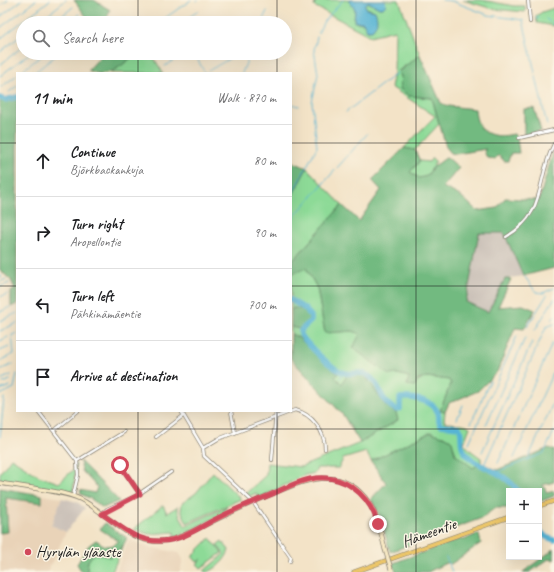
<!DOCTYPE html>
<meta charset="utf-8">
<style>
body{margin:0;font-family:Caveat,sans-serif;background:#f2f2f2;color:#202124}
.controls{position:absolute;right:12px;bottom:12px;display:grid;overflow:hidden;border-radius:0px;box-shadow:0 4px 16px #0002}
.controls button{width:36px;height:36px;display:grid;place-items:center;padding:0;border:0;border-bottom:1px solid #e0e0e0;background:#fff;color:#202124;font:20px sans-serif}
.stop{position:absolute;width:12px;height:12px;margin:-9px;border:3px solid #d1495b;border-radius:50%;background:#fff}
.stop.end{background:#d1495b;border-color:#fff;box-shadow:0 1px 4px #0008}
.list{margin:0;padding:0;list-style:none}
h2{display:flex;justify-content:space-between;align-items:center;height:52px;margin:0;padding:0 16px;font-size:17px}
h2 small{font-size:13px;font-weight:400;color:#757577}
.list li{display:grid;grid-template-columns:26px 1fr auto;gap:12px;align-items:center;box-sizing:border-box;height:72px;padding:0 16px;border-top:1px solid #e0e0e0}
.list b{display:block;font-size:15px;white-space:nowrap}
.list p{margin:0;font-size:13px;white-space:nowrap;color:#757577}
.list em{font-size:13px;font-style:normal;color:#757577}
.icon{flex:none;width:22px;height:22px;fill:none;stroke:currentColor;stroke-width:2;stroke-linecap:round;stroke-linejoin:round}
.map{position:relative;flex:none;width:554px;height:572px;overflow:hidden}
.search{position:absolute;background:#fff;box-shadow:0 4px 16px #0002;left:16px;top:16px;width:276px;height:44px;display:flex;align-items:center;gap:10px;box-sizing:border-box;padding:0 14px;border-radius:22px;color:#757577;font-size:15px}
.panel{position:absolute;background:#fff;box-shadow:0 4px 16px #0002;left:16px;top:72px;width:276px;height:340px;border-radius:0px}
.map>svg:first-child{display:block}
.built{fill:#e9d3b8}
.industrial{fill:#ccc2b9}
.green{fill:#8dda97;stroke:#547b5a}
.forest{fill:#72ba80;stroke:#476b4e}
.water{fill:#56b4d4;stroke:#396878}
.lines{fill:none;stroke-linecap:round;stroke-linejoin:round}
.stream{stroke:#56b4d4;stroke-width:1}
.river{stroke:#56b4d4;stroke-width:5.5}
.street-casing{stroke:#888072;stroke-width:4}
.secondary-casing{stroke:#888072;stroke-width:5}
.primary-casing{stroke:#888072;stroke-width:5}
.street{stroke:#fff;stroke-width:2.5}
.secondary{stroke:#f7e8c3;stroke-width:3.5}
.primary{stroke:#ecc669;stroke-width:3.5}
.secondary-bridge-casing{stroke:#888072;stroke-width:5;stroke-linecap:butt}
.secondary-bridge{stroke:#f7e8c3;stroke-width:3.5}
.route{stroke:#d1495b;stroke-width:5}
.grid{fill:none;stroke:#1c1c1c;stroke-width:1;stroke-opacity:0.55}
.poi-dot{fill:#d1495b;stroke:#fcf5e5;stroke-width:1.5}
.labels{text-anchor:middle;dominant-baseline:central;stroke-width:3;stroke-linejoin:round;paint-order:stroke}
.street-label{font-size:16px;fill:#1c1c1c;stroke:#fcf5e5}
.poi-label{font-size:16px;fill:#1c1c1c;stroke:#fcf5e5;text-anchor:start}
</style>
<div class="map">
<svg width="554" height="572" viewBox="0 0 554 572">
<rect width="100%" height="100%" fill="#fcf5e5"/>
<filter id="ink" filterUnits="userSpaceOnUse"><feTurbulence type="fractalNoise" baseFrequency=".025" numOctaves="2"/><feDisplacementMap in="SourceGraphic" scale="8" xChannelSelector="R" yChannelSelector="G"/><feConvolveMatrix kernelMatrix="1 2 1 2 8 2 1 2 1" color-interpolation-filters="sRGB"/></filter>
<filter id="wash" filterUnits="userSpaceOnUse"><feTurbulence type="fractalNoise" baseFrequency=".012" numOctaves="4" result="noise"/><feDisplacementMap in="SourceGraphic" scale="16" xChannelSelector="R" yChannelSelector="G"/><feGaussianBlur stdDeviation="0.9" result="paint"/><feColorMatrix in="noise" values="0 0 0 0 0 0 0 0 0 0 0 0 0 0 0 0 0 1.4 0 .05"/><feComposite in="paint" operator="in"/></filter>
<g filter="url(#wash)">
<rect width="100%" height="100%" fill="#f3e3c7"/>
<path class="built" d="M 42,495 L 62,498 L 51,525 L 66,532 L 47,572 L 0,572 L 0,533 L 8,532 L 6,498 L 41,503 Z
M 129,539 L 144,546 L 179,553 L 183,559 L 180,572 L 116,572 Z"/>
<path class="industrial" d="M 479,233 L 504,233 L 523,276 L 505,279 L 488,312 L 466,302 Z
M 62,498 L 77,502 L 85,508 L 66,532 L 51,525 Z"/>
<path class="green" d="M 316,0 L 348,0 L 355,9 L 354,19 L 356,22 L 364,23 L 368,31 L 373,10 L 365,8 L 366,3 C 373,1 376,8 383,8 L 385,0 L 399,0 L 420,55 L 398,71 L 401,76 L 400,89 L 409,96 L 432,98 L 439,124 L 415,150 L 404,148 L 435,116 L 391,87 L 394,73 L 395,30 L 370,36 L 314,6 Z
M 463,0 L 482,0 L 514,6 L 525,6 L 525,12 L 493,9 Z
M 554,8 L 554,26 L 537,23 L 536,16 L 542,12 Z
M 137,53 L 151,53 L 163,73 L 111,73 Z
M 432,158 L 436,162 L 433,164 L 435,166 L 432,168 L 427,176 L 419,178 L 410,172 L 420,161 L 429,162 Z
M 307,168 L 342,205 L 291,263 L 291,198 Z
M 306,268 L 317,288 L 325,333 L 353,331 L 361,334 L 389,375 L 398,374 L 409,377 L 407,385 L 427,377 L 449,380 L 451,383 L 440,411 L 445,412 L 444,421 C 453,426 462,421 470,427 L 464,443 L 470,450 L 481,458 L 481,463 L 473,468 C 459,461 455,456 452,441 C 447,436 438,435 431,432 L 371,461 L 366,452 L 343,459 L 339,468 L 317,468 L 315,473 L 305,475 L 259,498 L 256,493 L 250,496 L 246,493 L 266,475 L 267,463 L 301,467 L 360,443 L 398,420 L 396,413 L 385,405 L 365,375 L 342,384 L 335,377 L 338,373 L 299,338 L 291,334 L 291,327 L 300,329 L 310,318 L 309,315 L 294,308 L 291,310 L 291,274 Z
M 11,458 L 39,476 L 59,483 L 74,469 L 74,465 L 76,464 L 73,492 L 15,483 L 0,479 L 0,473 Z
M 213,472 L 241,499 L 187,523 L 181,510 L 182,503 L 196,493 Z
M 163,505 L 167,513 L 178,506 L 178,511 L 185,526 L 227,507 L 222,514 L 176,537 L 174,532 L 149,534 L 134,529 Z
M 210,538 L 222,553 L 201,568 L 197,564 L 202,559 L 197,562 L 192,556 Z
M 222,541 L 229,550 C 227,559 214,572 205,572 L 204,571 L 224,554 L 217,545 Z
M 123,546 L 112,572 L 87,572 C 86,565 88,557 95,553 L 110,557 Z"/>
<path class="forest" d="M 74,0 L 94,0 L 110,10 L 105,23 L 122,19 L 125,23 L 91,23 Z
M 104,53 L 137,53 C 123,64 108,81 88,70 Z
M 420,55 L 441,103 L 448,106 L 475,109 C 476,134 493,139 514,134 L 517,138 L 519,153 L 511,153 L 508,161 L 504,161 L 499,155 L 495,159 L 487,158 L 484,151 L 486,149 L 456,154 L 451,153 L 446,147 L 432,98 L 409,96 L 400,89 L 401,76 L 398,72 Z
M 17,99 L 17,304 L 11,307 L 11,292 L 15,289 L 11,280 L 0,270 L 0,100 L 5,102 Z
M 534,108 L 541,131 L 524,135 L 524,109 Z
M 404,148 L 415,150 L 420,161 L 410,172 L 419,178 L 427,176 L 432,168 L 447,157 L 459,168 L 443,187 L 462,197 L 477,211 L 497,208 L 505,198 L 539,200 L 554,149 L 554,268 L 523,276 L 504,233 L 479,233 L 466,302 L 488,312 L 505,279 L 511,279 L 498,307 L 523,305 L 535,310 L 524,329 L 515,328 L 497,372 L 478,391 L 449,403 L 445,412 L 440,411 L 451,383 L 449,380 L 427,377 L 418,379 L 415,386 L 407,385 L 409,377 L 398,374 L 389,375 L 353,348 L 360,334 L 353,331 L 325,333 L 317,288 L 306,268 L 291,274 L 291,263 L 342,205 L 359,221 L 381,190 L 372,180 Z
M 291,161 L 307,168 L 291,198 Z
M 294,308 L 301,309 L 309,315 L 309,320 L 300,329 L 291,327 L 291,310 Z
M 291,334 L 299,338 L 338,374 L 335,377 L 342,384 L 347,375 L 360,373 L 365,375 L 385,405 L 396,413 L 398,420 L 360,443 L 343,415 L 291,359 Z
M 431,432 C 438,435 447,436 452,441 L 455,454 L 473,468 L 481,463 L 497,470 L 549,448 L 554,450 L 554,482 L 543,485 L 547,493 L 554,491 L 554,496 L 539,502 L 539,491 L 509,491 L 509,508 L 495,508 L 482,518 L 390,552 L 380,516 L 371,499 L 386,483 L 371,461 Z
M 80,461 L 119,501 L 103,508 L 91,499 L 81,494 L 80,490 L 95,493 L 97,487 L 82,471 Z
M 0,488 L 42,495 L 42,503 L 6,498 L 8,532 L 0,533 Z
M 105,523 L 127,538 L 123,546 L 110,557 L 94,553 L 88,561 L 87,572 L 82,572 L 77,564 L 88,546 L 96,540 L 105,546 L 114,545 L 118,541 L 100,529 Z
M 477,534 L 479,535 L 481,543 L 451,564 L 446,563 L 428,572 L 396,572 L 393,563 L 460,539 L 464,540 Z
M 554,549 L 554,560 L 550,558 L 530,572 L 523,572 Z"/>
<path class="water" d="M 348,0 L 385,0 L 386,5 L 383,8 L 379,8 L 368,2 L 365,5 L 367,9 L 375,11 C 378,19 378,24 372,30 L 367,30 L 363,22 L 354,22 L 355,9 Z"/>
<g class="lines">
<path class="stream" d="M 442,0 L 452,1 L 488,15 L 523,20 L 547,125
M 196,1 L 198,0
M 0,6 L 8,0
M 0,17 L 22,0
M 536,18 L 539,18
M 546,19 L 554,25
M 37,23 L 66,0
M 53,23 L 73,7
M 68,23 L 80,14
M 83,23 L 85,21
M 158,23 L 191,0
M 181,23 L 198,11
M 200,23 L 204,21
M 261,23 L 267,11
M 0,28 L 36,0
M 318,33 L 324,21 L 343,0
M 0,39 L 50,0
M 0,52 L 23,34
M 194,53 L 205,73
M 0,65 L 23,46
M 165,66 L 184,53
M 208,71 L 239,53
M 19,73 L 45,53
M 34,73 L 59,53
M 242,73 L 250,53
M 0,76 L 30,53
M 1,87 L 17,75
M 9,92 L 17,86
M 291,104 L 299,106
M 346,112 L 397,73
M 291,196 L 317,147 L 312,102 L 318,74 L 314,50 L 317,37
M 291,220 L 367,134
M 0,277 L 2,276
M 525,277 L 536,292 L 543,293 L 554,288
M 0,282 L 6,279
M 0,287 L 9,283
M 0,297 L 7,294
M 0,312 L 10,307
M 552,320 L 554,316
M 0,321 L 17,313
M 527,327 L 547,295
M 535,330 L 554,299
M 0,331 L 17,323
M 0,341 L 8,337
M 0,351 L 9,347
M 0,361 L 14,354 L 12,335 L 17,333
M 0,370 L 13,364
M 340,378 L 343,373
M 0,380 L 11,375
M 3,383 L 10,380
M 0,390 L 10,386
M 0,395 L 14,388 L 17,374
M 457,419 L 463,405
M 471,423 L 490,381
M 486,425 L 525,338
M 0,437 L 4,398
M 469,443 L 517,336
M 482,452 L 532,342
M 514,458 L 554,370
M 528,459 L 554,401
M 498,463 L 552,344
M 484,465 L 546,327 L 554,324
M 497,472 L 544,453 L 554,431
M 446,557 L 452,572"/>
<path class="river" d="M 0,98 L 5,100 L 17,97
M 291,300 L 305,309 L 311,316 L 311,321 L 301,330 L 301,335 C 309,346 332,370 345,373 C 353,375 361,370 369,376 C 382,385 379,403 397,410 L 400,409 L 400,398 C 412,397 434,400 438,413 C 440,418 437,421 441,425 L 459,427 C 463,434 459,443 464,451 C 474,468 503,469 518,491
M 539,530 L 546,537 L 554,540"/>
</g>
</g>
<g filter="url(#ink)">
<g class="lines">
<g class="street-casing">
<path id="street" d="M 528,0 L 530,22
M 519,138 L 554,130
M 506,237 C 548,212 535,181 554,144
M 38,411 L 77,461 L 78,475 L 73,496
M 181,411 L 203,448 L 204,456 L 253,502 L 291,558 L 290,561
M 231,411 L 235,433
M 54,431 L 78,411
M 156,437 L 183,416
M 203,448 L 218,439 L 295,410 C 312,414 325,431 325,449
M 272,460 L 276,411
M 77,461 L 124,432
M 120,465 L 140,494
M 102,514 L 107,509 L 136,496 L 171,472"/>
</g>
<g class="secondary-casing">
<path id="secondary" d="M 0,483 C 21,487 62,490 80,499 C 105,511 123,538 152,541 C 174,543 193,531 211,522 C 227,514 242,507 258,500 C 295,484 340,459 369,503 C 378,516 381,534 385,549"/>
</g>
<g class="primary-casing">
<path id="primary" d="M 539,506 L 554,501
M 354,572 L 509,517"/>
</g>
<use href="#street" class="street"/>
<use href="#secondary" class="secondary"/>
<use href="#primary" class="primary"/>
<g class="secondary-bridge-casing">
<path id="secondary-bridge" d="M 385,549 L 391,569"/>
</g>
<use href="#secondary-bridge" class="secondary-bridge"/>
</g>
</g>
<g class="lines" filter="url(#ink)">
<path class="route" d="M 120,465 L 140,494 L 102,514 C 121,527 137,542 161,541 C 179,541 196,530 212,521 C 231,511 250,503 270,495 C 283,489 296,482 310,479 C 343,472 369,494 378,524"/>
</g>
<path class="grid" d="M 138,0 L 138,23M 277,0 L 277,23M 416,0 L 416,572M 138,53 L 138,73M 277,53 L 277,73M 0,143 L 17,143M 291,143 L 554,143M 0,286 L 17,286M 291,286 L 554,286M 138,411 L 138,572M 277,411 L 277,572M 0,429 L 554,429"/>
<circle class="poi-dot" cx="28" cy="552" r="4"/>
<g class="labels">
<g class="street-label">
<text transform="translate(429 533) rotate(-20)">Hämeentie</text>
</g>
<g class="poi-label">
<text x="36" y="552">Hyrylän yläaste</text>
</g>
</g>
</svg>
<div class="controls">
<button>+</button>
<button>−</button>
</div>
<div class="stop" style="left:120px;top:465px"></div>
<div class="stop end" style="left:378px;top:524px"></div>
<div class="search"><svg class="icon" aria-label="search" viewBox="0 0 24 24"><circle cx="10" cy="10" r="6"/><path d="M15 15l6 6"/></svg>Search here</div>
<section class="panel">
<h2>11 min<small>Walk · 870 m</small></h2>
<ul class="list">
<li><svg class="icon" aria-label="ahead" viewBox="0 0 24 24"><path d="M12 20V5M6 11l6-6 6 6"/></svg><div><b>Continue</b><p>Björkbackankuja</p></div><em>80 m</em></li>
<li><svg class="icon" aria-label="right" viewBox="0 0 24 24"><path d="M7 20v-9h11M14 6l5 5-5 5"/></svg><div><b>Turn right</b><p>Aropellontie</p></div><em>90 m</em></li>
<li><svg class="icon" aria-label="left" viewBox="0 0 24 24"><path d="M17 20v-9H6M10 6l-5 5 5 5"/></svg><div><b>Turn left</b><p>Pähkinämäentie</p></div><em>700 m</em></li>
<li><svg class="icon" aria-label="arrive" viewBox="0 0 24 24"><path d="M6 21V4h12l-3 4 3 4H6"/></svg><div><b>Arrive at destination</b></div></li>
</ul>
</section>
</div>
